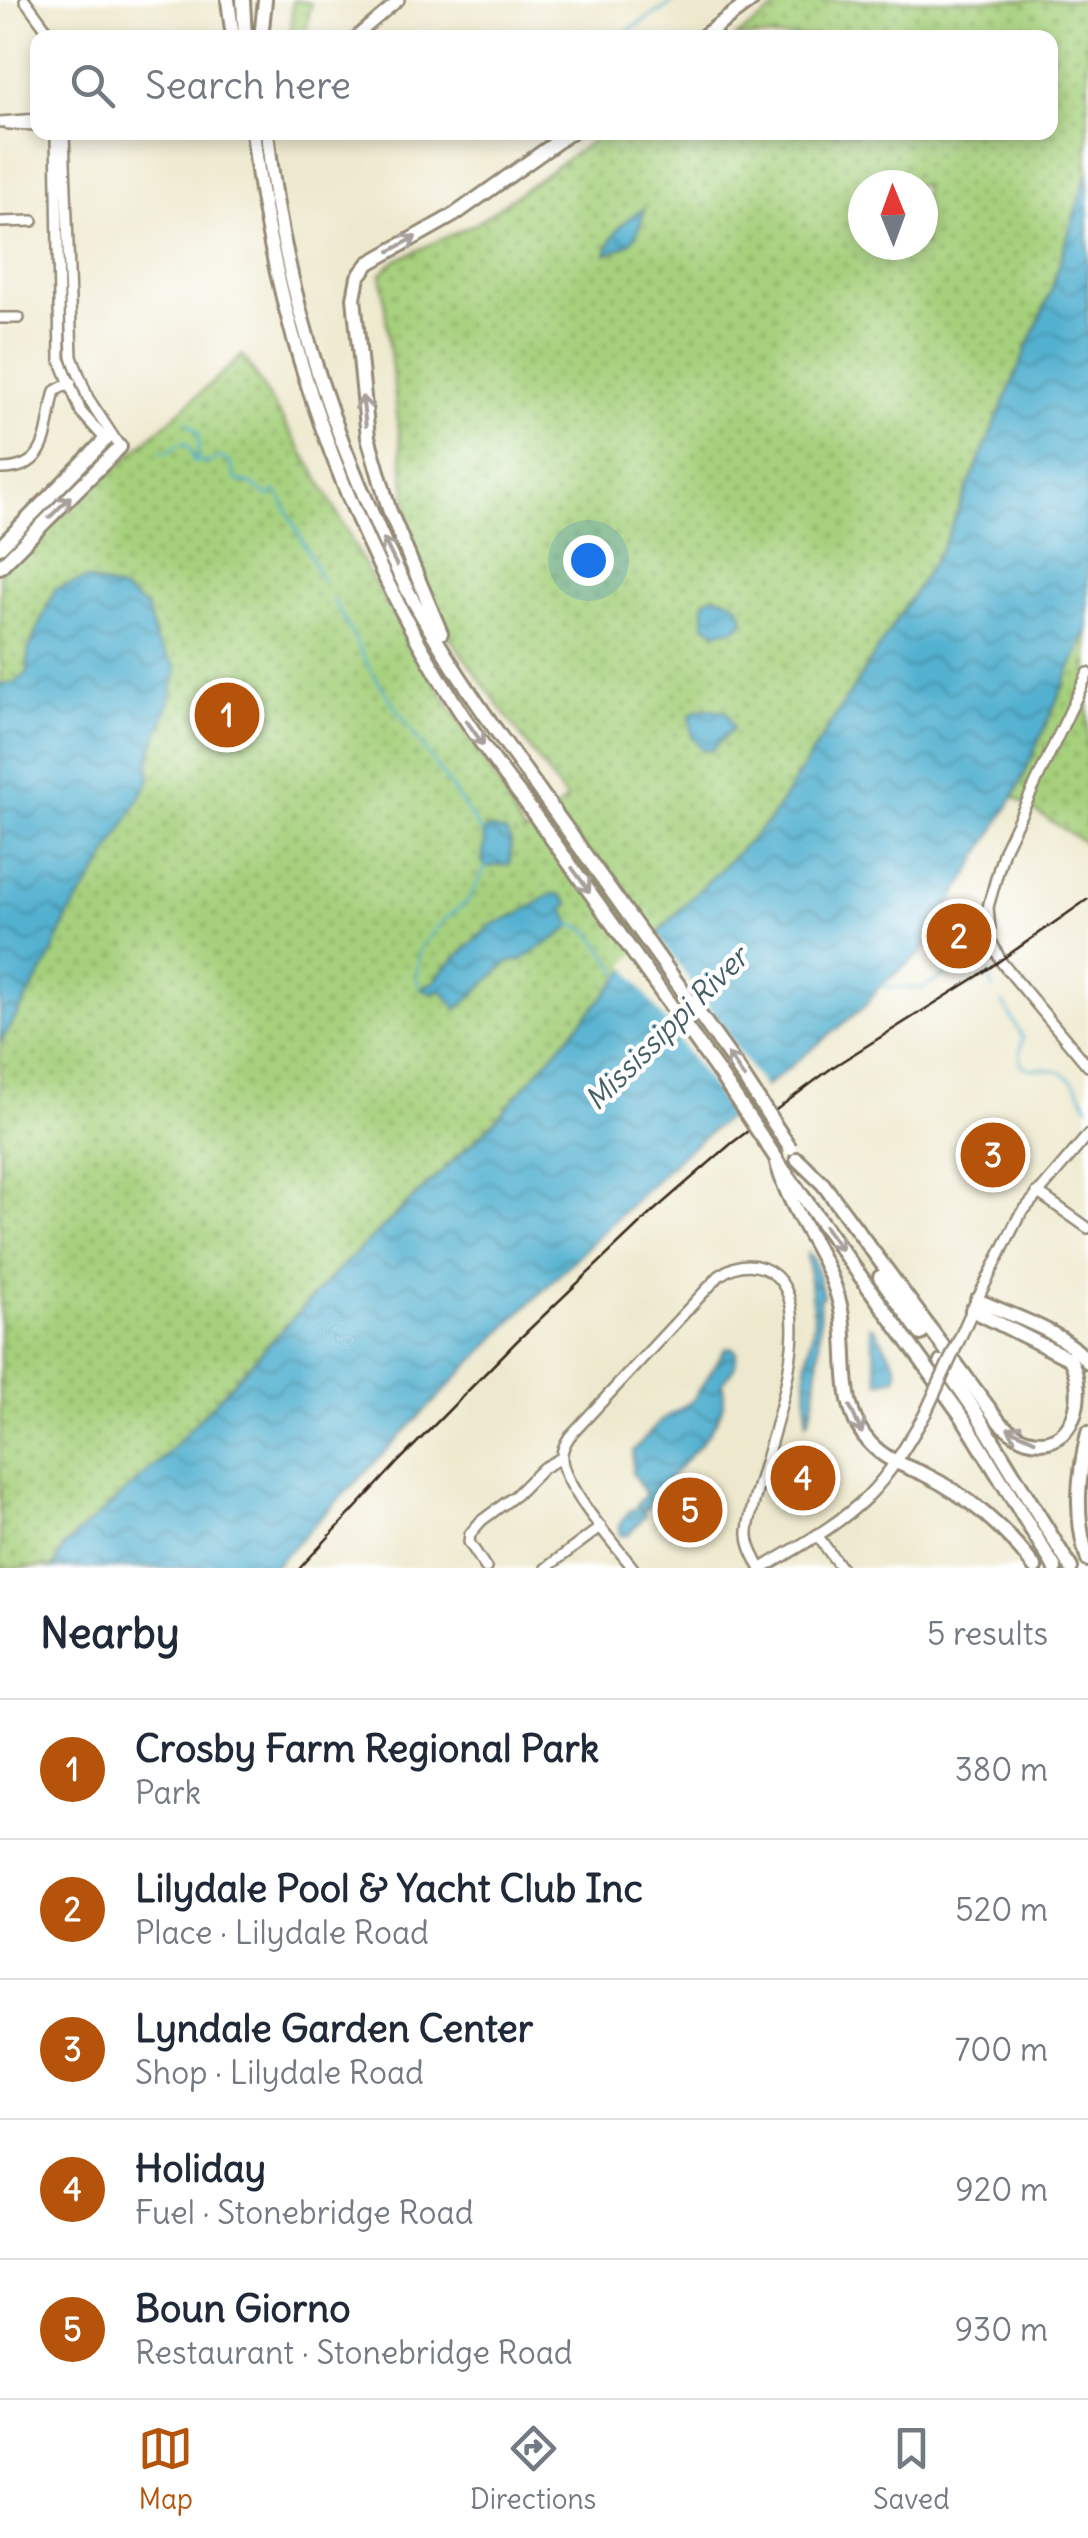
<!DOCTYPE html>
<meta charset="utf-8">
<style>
body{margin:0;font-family:Delius,sans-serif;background:#f2f2f3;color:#1f2937}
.compass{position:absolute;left:848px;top:170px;width:90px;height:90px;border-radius:50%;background:#fff;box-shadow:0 5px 15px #0003;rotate:359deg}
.you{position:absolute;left:588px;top:560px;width:35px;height:35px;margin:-25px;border:8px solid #fff;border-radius:50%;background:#1a73e8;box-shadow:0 0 0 15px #1a73e833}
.badge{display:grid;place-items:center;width:65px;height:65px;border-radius:50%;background:#b45309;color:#fff;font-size:32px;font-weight:700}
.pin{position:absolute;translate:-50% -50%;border:5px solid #fff;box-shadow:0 2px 10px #0006}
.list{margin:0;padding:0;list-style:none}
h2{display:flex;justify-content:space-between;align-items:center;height:130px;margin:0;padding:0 40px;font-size:42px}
h2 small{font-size:32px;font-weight:400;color:#747a83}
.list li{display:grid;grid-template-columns:65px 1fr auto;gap:30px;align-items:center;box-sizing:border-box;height:140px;padding:0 40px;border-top:2px solid #e0e1e3}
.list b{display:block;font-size:38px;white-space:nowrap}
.list p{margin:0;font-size:32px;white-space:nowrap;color:#747a83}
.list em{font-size:32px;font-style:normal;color:#747a83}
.icon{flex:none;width:55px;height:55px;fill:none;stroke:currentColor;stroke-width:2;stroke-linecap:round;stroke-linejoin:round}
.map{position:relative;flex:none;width:1088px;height:1568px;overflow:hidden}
.search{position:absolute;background:#fff;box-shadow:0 5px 15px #0003;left:30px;right:30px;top:30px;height:110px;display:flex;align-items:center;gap:25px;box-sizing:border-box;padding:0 35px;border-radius:20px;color:#747a83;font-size:38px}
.sheet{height:830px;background:#fff}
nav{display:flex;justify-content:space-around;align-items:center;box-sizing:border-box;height:140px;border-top:2px solid #e0e1e3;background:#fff;font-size:28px;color:#747a83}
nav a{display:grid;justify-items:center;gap:5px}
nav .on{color:#b45309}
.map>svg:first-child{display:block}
.wetland{fill:url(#wetland-marsh);stroke:#707d4d;stroke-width:2.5}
.park{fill:url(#park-dots);stroke:#707d4d;stroke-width:2.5;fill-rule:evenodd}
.water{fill:url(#water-waves);stroke:#466e77;stroke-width:2.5}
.pier{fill:#eee9ce}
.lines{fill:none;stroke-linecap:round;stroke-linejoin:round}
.stream{stroke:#52b1d0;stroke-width:2.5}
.minor-casing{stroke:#948a76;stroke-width:14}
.major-casing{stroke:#948a76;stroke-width:15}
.highway-casing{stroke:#948a76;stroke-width:18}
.minor{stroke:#fff;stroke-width:9}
.major{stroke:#fff;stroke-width:10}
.highway{stroke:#fff;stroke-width:12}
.rail{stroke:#3b2a1e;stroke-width:2.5}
.major-bridge-casing{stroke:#948a76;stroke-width:15;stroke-linecap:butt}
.highway-bridge-casing{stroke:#948a76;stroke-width:18;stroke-linecap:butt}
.major-bridge{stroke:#fff;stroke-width:10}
.highway-bridge{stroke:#fff;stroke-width:12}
.oneway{stroke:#a79f9a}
.labels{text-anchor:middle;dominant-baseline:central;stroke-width:9;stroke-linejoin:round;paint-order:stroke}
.water-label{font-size:30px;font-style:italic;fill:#446065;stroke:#fff}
</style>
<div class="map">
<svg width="1088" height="1568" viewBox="0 0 1088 1568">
<defs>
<pattern id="wetland-marsh" width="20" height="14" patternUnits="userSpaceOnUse" patternTransform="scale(2.5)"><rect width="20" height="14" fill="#a6d07c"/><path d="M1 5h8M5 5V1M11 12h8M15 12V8" fill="none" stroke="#88a965"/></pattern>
<pattern id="park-dots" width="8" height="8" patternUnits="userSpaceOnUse" patternTransform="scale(2.5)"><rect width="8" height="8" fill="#a6d07c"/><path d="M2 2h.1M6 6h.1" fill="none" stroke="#88a965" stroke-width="1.8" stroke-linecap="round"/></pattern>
<pattern id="water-waves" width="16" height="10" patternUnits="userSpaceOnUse" patternTransform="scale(2.5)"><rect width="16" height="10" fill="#52b1d0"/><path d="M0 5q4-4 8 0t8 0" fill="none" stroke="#4590a8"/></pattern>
</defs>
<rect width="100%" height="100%" fill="#fff"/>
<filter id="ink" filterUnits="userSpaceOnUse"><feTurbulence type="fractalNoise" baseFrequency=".01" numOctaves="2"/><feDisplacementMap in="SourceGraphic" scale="20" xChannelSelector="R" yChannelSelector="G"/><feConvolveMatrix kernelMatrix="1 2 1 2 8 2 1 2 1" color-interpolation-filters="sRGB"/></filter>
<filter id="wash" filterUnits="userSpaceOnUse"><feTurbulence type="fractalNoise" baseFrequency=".0048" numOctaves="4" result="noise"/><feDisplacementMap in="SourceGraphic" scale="40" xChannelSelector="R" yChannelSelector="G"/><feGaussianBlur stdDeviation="2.25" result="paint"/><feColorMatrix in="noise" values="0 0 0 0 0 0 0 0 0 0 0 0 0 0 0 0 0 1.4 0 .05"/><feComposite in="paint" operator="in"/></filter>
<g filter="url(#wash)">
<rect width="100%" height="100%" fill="#eee9ce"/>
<path class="wetland" d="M 293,0 L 311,3 L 305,37 L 291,37 L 290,34 Z"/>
<path class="park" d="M 788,0 L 1088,0 L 1088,171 L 1050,294 L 943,546 L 770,820 L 679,910 L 493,1123 L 337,1271 L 158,1463 L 63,1547 L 53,1567 L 0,1568 L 0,571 L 243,355 L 319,479 L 376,587 L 502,790 L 524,834 L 567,800 L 451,639 L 413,555 L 381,273 L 396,260 L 477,223 L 603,133 L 1050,132 L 1050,38 L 736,37 ZM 863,185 L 923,185 L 923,245 L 863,245 Z
M 1088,630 L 1088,845 L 1014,797 Z"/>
<path class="water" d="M 1088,171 L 1088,630 L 1014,797 L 921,954 L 880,986 L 866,1005 L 680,1156 L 527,1306 L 272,1568 L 49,1568 L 54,1567 L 63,1547 L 158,1463 L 337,1271 L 493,1123 L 679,910 L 770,820 L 943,546 L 1050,294 Z
M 644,209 C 639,237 633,246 606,254 C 614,231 622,220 644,209 Z
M 86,579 L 123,591 L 147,608 L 156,642 L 177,668 L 169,704 L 149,759 L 150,780 L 98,872 L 68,916 L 48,963 L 0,1044 L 0,684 L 14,683 L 28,673 L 28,651 L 55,589 Z
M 713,596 C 731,598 741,602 744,620 L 737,628 L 716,632 L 704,623 L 704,601 Z
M 714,709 L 727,712 L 733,728 L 711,751 L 702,749 L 692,737 L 690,715 L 698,710 Z
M 487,828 L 506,832 L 511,842 L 510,864 L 487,867 L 482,861 L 485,842 L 483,834 Z
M 552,894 L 561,895 L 569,904 L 564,909 L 571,924 L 568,930 L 521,960 L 507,963 L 457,1010 L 442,990 L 432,993 L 420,989 L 435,981 L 442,971 L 491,925 L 521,913 Z
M 807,1253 L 813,1257 L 823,1296 L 819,1299 C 821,1324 819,1403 807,1422 L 806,1367 L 814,1321 Z
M 870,1326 L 875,1329 L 896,1364 L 898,1373 L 895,1378 L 879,1382 Z
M 731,1347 L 736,1351 C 737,1374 729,1370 722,1383 C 737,1428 662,1473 646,1510 L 642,1510 L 645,1515 L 628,1535 L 620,1535 L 620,1524 L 630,1510 L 639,1508 L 637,1505 L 646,1494 L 632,1473 L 633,1451 L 661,1421 L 693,1400 L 726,1348 Z"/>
<path class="pier" d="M 655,931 L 767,1092 L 734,1119 L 625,965 Z"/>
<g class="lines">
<path class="stream" d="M 617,38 L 677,0
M 187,422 L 198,433 L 199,456 L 195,459
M 160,450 L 166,453 L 184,442 L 191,450 L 193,461 L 208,463 L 220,457 L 231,464 L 236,480 L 251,484 L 269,497 L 275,492 L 279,494 L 322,580
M 333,599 L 371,671 L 482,833
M 570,924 L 590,931 L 622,976
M 880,986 L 921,989 L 974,960 L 987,962 L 993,989
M 421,988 L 416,977 L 421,947 L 445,919 L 468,901 L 487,865
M 1003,1003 L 1023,1038 C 1010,1085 1041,1060 1064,1074 C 1075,1080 1082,1095 1088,1106"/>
</g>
</g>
<g filter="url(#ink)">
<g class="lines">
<g class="minor-casing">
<path id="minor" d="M 25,0 L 53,38
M 354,38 L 399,0
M 0,122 L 38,119
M 8,124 L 38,125
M 56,134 L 60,359 L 81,412 L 107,441
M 64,134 L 72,357 L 88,398 L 120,447
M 0,222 L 33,221
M 0,318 L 19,318
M 0,469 C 52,470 45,426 55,391 L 71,382
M 1088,673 L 1004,850 L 988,907 L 991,941 L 1002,963 L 1088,1066
M 1037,1192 L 1088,1228
M 977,1300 L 1019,1216 L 1088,1135
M 817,1535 L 841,1568
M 486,1568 L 469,1542 L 470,1534 L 481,1521 L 516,1495 L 543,1468 L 561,1458
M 546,1568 L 601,1527
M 633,1568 C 615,1545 563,1486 562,1459 C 561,1450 565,1443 570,1436 L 719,1276 C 732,1266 747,1262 763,1268 C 837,1297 751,1480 748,1532 C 747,1545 755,1557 760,1568"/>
</g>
<g class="major-casing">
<path id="major" d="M 959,1340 L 975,1304
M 763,1568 C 799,1546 836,1527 867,1497 C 891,1473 908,1443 925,1414"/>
</g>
<g class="highway-casing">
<path id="highway" d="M 228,0 L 233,38
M 243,0 L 245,38
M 261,38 L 265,0
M 701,38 L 752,0
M 253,132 C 279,363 379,619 524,800
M 267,132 C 281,266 319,396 374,518 C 387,548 400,579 417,607 C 453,671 496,731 539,790
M 0,547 L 105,440
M 0,567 L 120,447
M 441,633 L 389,509 L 368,437 L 354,298 L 358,277 L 369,263 L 454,215 L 571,132
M 776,1158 C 787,1211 828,1252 840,1305 C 851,1352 835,1407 871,1444 C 887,1461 904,1465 924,1474 C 967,1495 1007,1529 1035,1568
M 797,1159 L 823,1184 L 1000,1423 C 1008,1429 1016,1437 1027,1440 C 1075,1453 1088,1394 1070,1359 L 972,1310
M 780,1165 L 963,1418 L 1055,1568
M 880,1277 L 921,1334
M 977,1300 C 1014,1317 1062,1330 1088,1362
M 941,1362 L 974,1409 L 1071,1568
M 1088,1433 C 1078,1476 1074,1517 1088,1560"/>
</g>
<use href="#minor" class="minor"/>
<use href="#major" class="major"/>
<use href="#highway" class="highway"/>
<path class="rail" d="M 300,1568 L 399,1461 L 517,1341 L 650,1214 L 732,1143 L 833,1067 L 978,976 L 1088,899"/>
<g class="major-bridge-casing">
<path id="major-bridge" d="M 925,1414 L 959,1340"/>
</g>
<g class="highway-bridge-casing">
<path id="highway-bridge" d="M 539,790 L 733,1061 L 790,1148
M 524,800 L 719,1073 L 776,1158"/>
</g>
<use href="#major-bridge" class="major-bridge"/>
<use href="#highway-bridge" class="highway-bridge"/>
</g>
<defs><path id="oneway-shaft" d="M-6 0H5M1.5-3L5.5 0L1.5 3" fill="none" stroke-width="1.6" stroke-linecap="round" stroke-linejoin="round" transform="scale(2.5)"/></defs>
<g class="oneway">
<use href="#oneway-shaft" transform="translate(403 244) rotate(-29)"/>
<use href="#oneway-shaft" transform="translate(364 411) rotate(-97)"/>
<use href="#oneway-shaft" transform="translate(60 507) rotate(-45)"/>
<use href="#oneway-shaft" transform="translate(390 552) rotate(-116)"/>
<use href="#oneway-shaft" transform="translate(475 733) rotate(55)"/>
<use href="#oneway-shaft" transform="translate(581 880) rotate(54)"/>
<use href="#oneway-shaft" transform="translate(736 1066) rotate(-125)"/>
<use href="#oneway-shaft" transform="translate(833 1238) rotate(54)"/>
<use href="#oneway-shaft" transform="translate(856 1420) rotate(66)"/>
<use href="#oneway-shaft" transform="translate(1021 1434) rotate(-156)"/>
</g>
</g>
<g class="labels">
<g class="water-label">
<text transform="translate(666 1028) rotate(-45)">Mississippi River</text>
</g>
</g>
</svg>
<svg class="compass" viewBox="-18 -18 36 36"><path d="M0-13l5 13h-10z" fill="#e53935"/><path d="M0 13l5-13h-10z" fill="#747a83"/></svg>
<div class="you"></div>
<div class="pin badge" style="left:227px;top:715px">1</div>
<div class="pin badge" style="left:959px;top:936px">2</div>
<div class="pin badge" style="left:993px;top:1155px">3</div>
<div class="pin badge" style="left:803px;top:1478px">4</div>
<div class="pin badge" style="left:690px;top:1510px">5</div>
<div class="search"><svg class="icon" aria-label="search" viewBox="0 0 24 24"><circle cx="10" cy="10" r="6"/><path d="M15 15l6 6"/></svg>Search here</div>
</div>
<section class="sheet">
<h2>Nearby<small>5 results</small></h2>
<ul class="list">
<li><span class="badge">1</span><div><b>Crosby Farm Regional Park</b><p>Park</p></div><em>380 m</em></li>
<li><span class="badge">2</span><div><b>Lilydale Pool &amp; Yacht Club Inc</b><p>Place · Lilydale Road</p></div><em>520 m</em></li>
<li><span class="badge">3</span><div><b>Lyndale Garden Center</b><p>Shop · Lilydale Road</p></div><em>700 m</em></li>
<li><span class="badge">4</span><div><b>Holiday</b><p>Fuel · Stonebridge Road</p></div><em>920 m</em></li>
<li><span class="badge">5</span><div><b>Boun Giorno</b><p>Restaurant · Stonebridge Road</p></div><em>930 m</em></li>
</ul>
</section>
<nav>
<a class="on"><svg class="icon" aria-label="map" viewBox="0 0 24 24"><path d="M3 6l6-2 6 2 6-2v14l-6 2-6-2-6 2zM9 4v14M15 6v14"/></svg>Map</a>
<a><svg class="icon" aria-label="directions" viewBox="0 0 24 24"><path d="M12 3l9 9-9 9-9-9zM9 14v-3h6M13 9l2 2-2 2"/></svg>Directions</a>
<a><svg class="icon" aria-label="saved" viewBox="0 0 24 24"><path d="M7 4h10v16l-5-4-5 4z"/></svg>Saved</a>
</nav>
